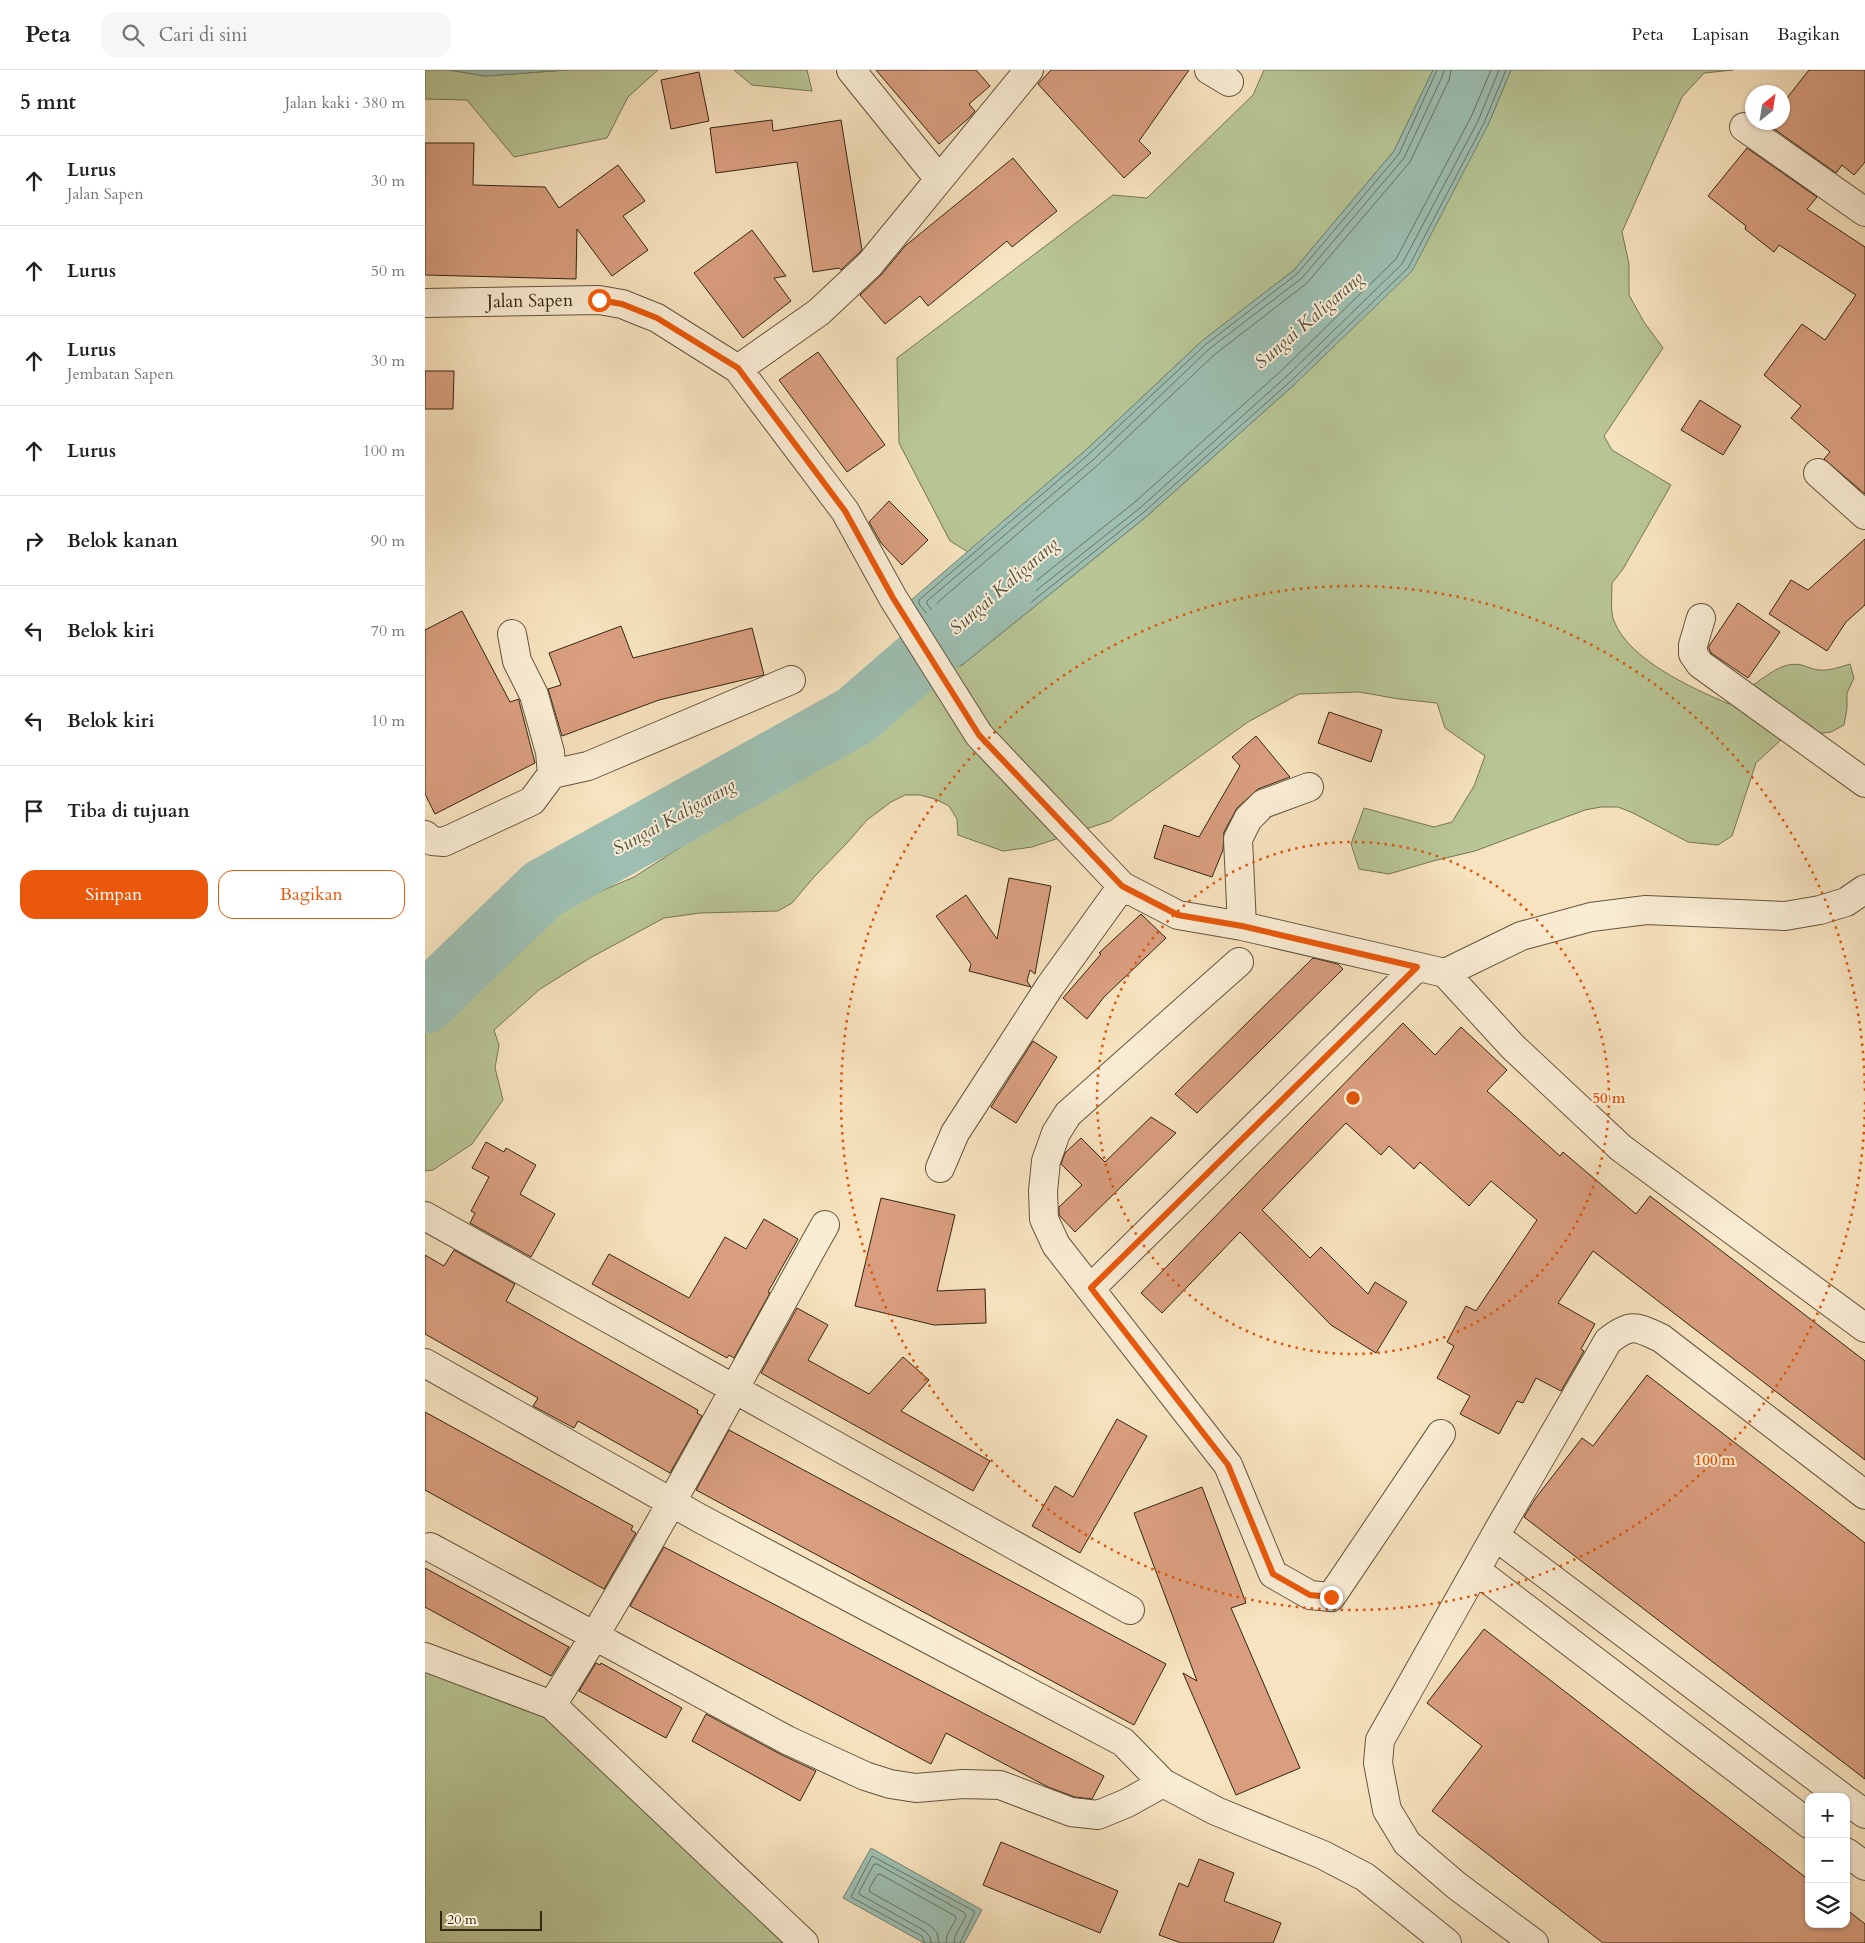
<!DOCTYPE html>
<html lang="id">
<meta charset="utf-8">
<style>
body{margin:0;font-family:Cardo,serif;background:#f6f6f6;color:#222}
.controls{position:absolute;right:15px;bottom:15px;display:grid;overflow:hidden;border-radius:10px;box-shadow:0 1px 4px #0004}
.controls button{width:45px;height:45px;display:grid;place-items:center;padding:0;border:0;border-bottom:1px solid #e0e0e0;background:#fff;color:#222;font:25px sans-serif}
.compass{position:absolute;left:1320px;top:15px;width:45px;height:45px;border-radius:50%;background:#fff;box-shadow:0 1px 4px #0004;rotate:30deg}
.scale{position:absolute;left:15px;bottom:12px;width:102px;box-sizing:border-box;padding-left:5px;border:2px solid #342512;border-top:0;font-size:14px;line-height:18px;white-space:nowrap;color:#342512;-webkit-text-stroke:4px #faedd5;paint-order:stroke}
.stop{position:absolute;width:15px;height:15px;margin:-11px;border:4px solid #ea580c;border-radius:50%;background:#fff}
.stop.end{background:#ea580c;border-color:#fff;box-shadow:0 1px 5px #0008}
.list{margin:0;padding:0;list-style:none}
h2{display:flex;justify-content:space-between;align-items:center;height:65px;margin:0;padding:0 20px;font-size:21px}
h2 small{font-size:16px;font-weight:400;color:#767676}
.list li{display:grid;grid-template-columns:32px 1fr auto;gap:15px;align-items:center;box-sizing:border-box;height:90px;padding:0 20px;border-top:1px solid #e0e0e0}
.list b{display:block;font-size:19px;white-space:nowrap}
.list p{margin:0;font-size:16px;white-space:nowrap;color:#767676}
.list em{font-size:16px;font-style:normal;color:#767676}
.actions{display:flex;gap:10px;padding:15px 20px}
.actions a{flex:1;padding:11px 0;border:1px solid #ea580c;border-radius:15px;text-align:center;font-size:18px;color:#ea580c}
.actions .main{background:#ea580c;color:#fff}
.icon{flex:none;width:28px;height:28px;fill:none;stroke:currentColor;stroke-width:2;stroke-linecap:round;stroke-linejoin:round}
.map{position:relative;flex:none;width:1440px;height:1873px;overflow:hidden}
header{display:flex;align-items:center;gap:30px;box-sizing:border-box;height:70px;padding:0 25px;background:#fff;border-bottom:1px solid #e0e0e0}
header strong{font-size:24px}
nav{display:flex;gap:28px;margin-inline-start:auto;font-size:18px}
.search{width:350px;height:45px;background:#f6f6f6;display:flex;align-items:center;gap:12px;box-sizing:border-box;padding:0 18px;border-radius:15px;color:#767676;font-size:19px}
main{display:flex}
aside{flex:1;background:#fff}
.map>svg:first-child{display:block}
.green{fill:#b8c595;stroke:#767554}
.water{fill:#9dbeb1;stroke:#738171}
.lines{fill:none;stroke-linecap:round;stroke-linejoin:round}
.shore{stroke:#687262;stroke-width:1}
.river{stroke:#9dbeb1;stroke-width:61}
.building{fill:#d99e7f;stroke:#342512}
.minor-casing{stroke:#65543d;stroke-width:30}
.minor{stroke:#faedd5;stroke-width:28}
.route{stroke:#ea580c;stroke-width:6}
.ring{fill:none;stroke:#df560c;stroke-width:2.5;stroke-dasharray:2.5 5}
.labels{text-anchor:middle;dominant-baseline:central;stroke-width:4;stroke-linejoin:round;paint-order:stroke}
.street-label{font-size:18px;fill:#342512;stroke:#faedd5}
.water-label{font-size:19px;font-style:italic;fill:#545342;stroke:#faedd5}
.centre{fill:#df560c;stroke:#faedd5;stroke-width:2.5}
.ring-label{font-size:15px;text-anchor:middle;font-weight:bold;fill:#df560c;stroke:#faedd5;stroke-width:4;stroke-linejoin:round;paint-order:stroke}
</style>
<header>
<strong>Peta</strong>
<div class="search"><svg class="icon" aria-label="search" viewBox="0 0 24 24"><circle cx="10" cy="10" r="6"/><path d="M15 15l6 6"/></svg>Cari di sini</div>
<nav><a>Peta</a><a>Lapisan</a><a>Bagikan</a></nav>
</header>
<main>
<aside>
<h2>5 mnt<small>Jalan kaki · 380 m</small></h2>
<ul class="list">
<li><svg class="icon" aria-label="ahead" viewBox="0 0 24 24"><path d="M12 20V5M6 11l6-6 6 6"/></svg><div><b>Lurus</b><p>Jalan Sapen</p></div><em>30 m</em></li>
<li><svg class="icon" aria-label="ahead" viewBox="0 0 24 24"><path d="M12 20V5M6 11l6-6 6 6"/></svg><div><b>Lurus</b></div><em>50 m</em></li>
<li><svg class="icon" aria-label="ahead" viewBox="0 0 24 24"><path d="M12 20V5M6 11l6-6 6 6"/></svg><div><b>Lurus</b><p>Jembatan Sapen</p></div><em>30 m</em></li>
<li><svg class="icon" aria-label="ahead" viewBox="0 0 24 24"><path d="M12 20V5M6 11l6-6 6 6"/></svg><div><b>Lurus</b></div><em>100 m</em></li>
<li><svg class="icon" aria-label="right" viewBox="0 0 24 24"><path d="M7 20v-9h11M14 6l5 5-5 5"/></svg><div><b>Belok kanan</b></div><em>90 m</em></li>
<li><svg class="icon" aria-label="left" viewBox="0 0 24 24"><path d="M17 20v-9H6M10 6l-5 5 5 5"/></svg><div><b>Belok kiri</b></div><em>70 m</em></li>
<li><svg class="icon" aria-label="left" viewBox="0 0 24 24"><path d="M17 20v-9H6M10 6l-5 5 5 5"/></svg><div><b>Belok kiri</b></div><em>10 m</em></li>
<li><svg class="icon" aria-label="arrive" viewBox="0 0 24 24"><path d="M6 21V4h12l-3 4 3 4H6"/></svg><div><b>Tiba di tujuan</b></div></li>
</ul>
<div class="actions"><a class="main">Simpan</a><a>Bagikan</a></div>
</aside>
<div class="map">
<svg width="1440" height="1873" viewBox="0 0 1440 1873">
<rect width="100%" height="100%" fill="#f7e3bf"/>
<filter id="stains"><feTurbulence type="fractalNoise" baseFrequency=".004" numOctaves="4"/><feColorMatrix values="0 0 0 0 .2 0 0 0 0 .09 0 0 0 0 .02 0 0 0 .5 -.17"/></filter>
<radialGradient id="worn" r=".72"><stop offset=".6" stop-color="#630" stop-opacity="0"/><stop offset="1" stop-color="#630" stop-opacity=".3"/></radialGradient>
<path class="green" d="M 0,0 L 24,0 L 60,6 L 142,0 L 233,0 L 203,27 L 182,68 L 89,87 L 42,30 L 0,29 Z
M 309,0 L 382,0 L 387,21 L 327,15 Z
M 839,0 L 1008,0 L 969,81 L 869,200 L 777,271 L 661,380 L 543,482 L 525,471 L 474,373 L 472,288 L 688,125 L 722,128 L 828,25 Z
M 1086,0 L 1308,0 L 1279,3 L 1257,27 L 1197,162 L 1204,194 L 1204,225 L 1219,252 L 1238,278 L 1179,366 L 1187,380 L 1246,415 L 1198,499 L 1187,513 C 1187,523 1185,543 1189,551 C 1204,590 1267,618 1304,634 C 1320,623 1345,599 1363,595 C 1379,592 1382,599 1394,600 C 1404,601 1415,597 1425,594 L 1429,608 L 1422,623 L 1422,638 L 1419,655 L 1406,662 L 1358,668 L 1331,693 L 1307,766 L 1293,775 L 1263,772 L 1208,743 L 1193,737 L 1176,737 L 1160,740 L 1050,781 L 1008,791 L 964,804 L 934,799 L 926,774 L 939,738 L 1009,757 L 1027,752 L 1049,716 L 1060,686 L 1020,658 L 1012,633 L 974,629 L 934,622 L 874,624 L 823,652 L 685,751 L 607,777 L 578,781 L 533,765 L 532,749 L 524,736 L 510,729 L 495,725 L 480,725 L 466,732 L 442,750 L 422,773 L 389,807 L 367,833 L 353,841 L 275,843 L 239,848 L 165,888 L 115,919 L 69,960 L 74,975 L 70,998 L 78,1030 L 47,1074 L 8,1100 L 0,1101 L 0,958 L 125,849 L 151,832 L 209,807 L 440,659 L 498,613 L 537,595 L 722,446 L 871,313 L 1063,55 Z
M 0,1592 L 124,1639 L 371,1873 L 0,1873 Z"/>
<path class="water" d="M 24,0 L 142,0 L 60,6 Z
M 1008,0 L 1086,0 L 1063,55 L 987,201 L 871,313 L 722,446 L 537,595 L 485,531 L 661,380 L 777,271 L 869,200 L 969,81 Z
M 446,1778 L 557,1840 L 539,1873 L 499,1873 L 418,1828 Z"/>
<g class="lines">
<path class="shore" d="M 1012,0 L 974,84 L 872,204 L 780,275 L 664,384 L 494,530 L 494,534 L 536,586 L 539,586 L 719,442 L 868,309 L 983,198 L 1059,53 L 1081,0
M 1019,0 L 1017,7 L 979,88 L 877,208 L 784,279 L 669,389 L 502,531 L 502,534 L 537,577 L 540,577 L 715,438 L 863,305 L 977,194 L 1053,51 L 1074,0
M 1026,0 L 1024,10 L 985,92 L 882,213 L 789,285 L 674,394 L 513,532 L 513,535 L 538,567 L 541,567 L 710,432 L 858,299 L 971,189 L 1046,47 L 1066,0
M 500,1873 L 497,1866 L 426,1827 L 447,1786 L 549,1841 L 549,1844 L 535,1873
M 506,1873 L 505,1867 L 500,1861 L 434,1824 L 434,1822 L 449,1794 L 452,1794 L 540,1843 L 541,1846 L 530,1866 L 529,1873
M 514,1873 L 512,1863 L 506,1856 L 445,1822 L 444,1819 L 452,1805 L 455,1804 L 530,1846 L 531,1849 L 522,1865 L 521,1873"/>
<path class="river" d="M 0,933 L 118,819 L 430,646 L 581,515"/>
</g>
<path class="building" d="M 451,0 L 551,0 L 565,16 L 544,34 L 550,41 L 544,48 L 514,74 Z
M 626,0 L 764,0 L 714,71 L 726,83 L 699,108 L 613,14 Z
M 1384,0 L 1440,0 L 1440,92 L 1429,105 L 1417,95 L 1411,103 L 1341,53 L 1358,52 L 1358,33 Z
M 274,2 L 284,51 L 246,59 L 236,10 Z
M 347,50 L 348,61 L 416,50 L 437,180 L 416,200 L 414,198 L 388,202 L 372,92 L 291,103 L 285,58 Z
M 0,73 L 49,73 L 48,115 L 120,117 L 134,138 L 193,95 L 220,131 L 198,146 L 223,180 L 187,206 L 152,159 L 151,209 L 0,205 Z
M 1322,78 L 1392,127 L 1382,139 L 1440,177 L 1440,424 L 1399,389 L 1405,382 L 1366,348 L 1376,336 L 1339,305 L 1377,254 L 1400,270 L 1431,225 L 1354,175 L 1349,182 L 1320,159 L 1321,156 L 1283,126 Z
M 588,88 L 632,141 L 587,177 L 582,171 L 503,236 L 495,226 L 460,254 L 435,225 L 457,204 L 480,176 Z
M 327,160 L 361,206 L 349,208 L 366,231 L 318,268 L 269,203 Z
M 393,282 L 460,375 L 422,402 L 354,310 Z
M 0,301 L 29,301 L 28,339 L 0,339 Z
M 1275,330 L 1316,356 L 1298,385 L 1256,360 Z
M 464,431 L 503,470 L 477,495 L 456,473 L 444,452 Z
M 1440,469 L 1440,535 L 1421,552 L 1402,581 L 1344,544 L 1366,510 L 1383,520 Z
M 1313,533 L 1355,562 L 1323,608 L 1286,583 L 1284,579 L 1284,576 Z
M 37,541 L 85,632 L 94,629 L 94,631 L 110,693 L 10,744 L 0,724 L 0,560 Z
M 196,556 L 208,588 L 327,558 L 339,605 L 234,630 L 137,666 L 123,619 L 136,615 L 124,583 Z
M 904,642 L 957,660 L 946,692 L 893,673 Z
M 831,666 L 865,707 L 833,719 L 812,738 L 799,762 L 798,780 L 787,807 L 729,788 L 739,755 L 774,767 L 815,696 L 807,687 Z
M 584,808 L 626,816 L 610,904 L 605,900 L 602,911 L 606,917 L 544,901 L 546,894 L 511,846 L 541,825 L 572,869 Z
M 716,844 L 741,868 L 679,927 L 662,949 L 638,928 L 676,884 L 674,883 Z
M 888,888 L 913,894 L 918,899 L 772,1043 L 750,1024 Z
M 978,953 L 1010,985 L 1036,957 L 1082,1000 L 1062,1021 L 1135,1086 L 1138,1082 L 1211,1144 L 1225,1126 L 1440,1291 L 1440,1390 L 1168,1181 L 1133,1233 L 1170,1254 L 1156,1279 L 1159,1281 L 1136,1321 L 1111,1308 L 1098,1333 L 1092,1331 L 1074,1364 L 1035,1344 L 1045,1326 L 1012,1308 L 1029,1276 L 1022,1272 L 1041,1236 L 1051,1241 L 1112,1150 L 1066,1111 L 1044,1136 L 995,1092 L 989,1099 L 964,1076 L 956,1085 L 921,1053 L 837,1140 L 885,1188 L 896,1177 L 943,1224 L 950,1212 L 982,1232 L 951,1283 L 906,1255 L 815,1162 L 737,1243 L 716,1223 Z
M 608,971 L 632,987 L 591,1053 L 566,1037 Z
M 726,1047 L 751,1063 L 650,1162 L 634,1145 L 634,1137 L 657,1115 L 636,1094 L 640,1083 L 656,1068 L 680,1092 Z
M 61,1072 L 79,1082 L 81,1078 L 111,1095 L 95,1124 L 130,1144 L 106,1187 L 45,1153 L 50,1143 L 46,1141 L 64,1107 L 47,1098 Z
M 456,1128 L 530,1145 L 512,1221 L 560,1219 L 561,1253 L 509,1255 L 430,1236 Z
M 339,1149 L 373,1169 L 343,1222 L 345,1223 L 309,1288 L 304,1285 L 302,1288 L 167,1214 L 184,1184 L 264,1228 L 300,1167 L 321,1179 Z
M 29,1180 L 90,1214 L 81,1231 L 273,1340 L 272,1343 L 277,1346 L 245,1403 L 153,1351 L 149,1358 L 108,1336 L 113,1328 L 0,1264 L 0,1185 L 19,1196 Z
M 372,1238 L 403,1255 L 383,1290 L 444,1324 L 478,1287 L 504,1310 L 476,1341 L 565,1391 L 548,1421 L 336,1303 Z
M 1222,1305 L 1440,1473 L 1440,1709 L 1099,1447 L 1110,1429 L 1157,1368 L 1168,1376 Z
M 0,1342 L 208,1456 L 206,1460 L 211,1463 L 179,1519 L 0,1420 Z
M 692,1349 L 722,1366 L 655,1483 L 607,1456 L 630,1416 L 648,1427 Z
M 304,1360 L 741,1594 L 709,1655 L 271,1420 Z
M 777,1417 L 821,1533 L 806,1538 L 875,1698 L 811,1725 L 758,1603 L 772,1611 L 709,1443 Z
M 239,1477 L 679,1706 L 667,1729 L 650,1727 L 623,1717 L 521,1663 L 506,1694 L 205,1536 Z
M 0,1498 L 144,1577 L 126,1606 L 0,1537 Z
M 1059,1559 L 1384,1810 L 1384,1854 L 1421,1854 L 1421,1839 L 1440,1854 L 1440,1873 L 1178,1873 L 1007,1741 L 1057,1676 L 1002,1633 Z
M 171,1593 L 175,1595 L 176,1593 L 257,1638 L 241,1668 L 154,1621 Z
M 281,1644 L 355,1684 L 391,1701 L 375,1731 L 267,1671 Z
M 576,1772 L 693,1821 L 675,1863 L 558,1815 Z
M 774,1789 L 809,1803 L 799,1831 L 856,1853 L 848,1873 L 756,1873 L 734,1865 L 754,1813 L 763,1817 Z"/>
<g class="lines">
<g class="minor-casing">
<path id="minor" d="M 426,0 L 514,109
M 784,0 L 804,12
M 1319,57 L 1440,142
M 0,233 L 174,230 L 197,234 L 232,248 L 313,299 L 420,441 L 468,528 L 554,665 L 697,816 L 753,845 L 817,856 L 1020,903 L 1088,977 L 1196,1078 L 1440,1258
M 313,299 L 394,242 L 445,194 L 604,0
M 1393,403 L 1440,445
M 1276,548 L 1268,575 L 1268,584 L 1275,594 L 1440,713
M 87,564 L 92,591 L 109,625 L 125,682 L 127,704
M 0,765 L 7,771 L 19,772 L 107,731 L 127,704 L 163,696 L 366,610
M 817,856 L 813,769 L 823,749 L 838,734 L 884,717
M 814,892 L 643,1044 L 631,1063 L 621,1091 L 618,1121 L 619,1149 L 631,1175 L 803,1395 L 848,1504 L 885,1525 L 906,1527 L 1016,1364
M 1020,903 L 1096,866 L 1166,847 L 1221,840 L 1360,846 L 1395,840 L 1421,832 L 1440,819
M 515,1098 L 530,1063 L 625,916 L 697,816
M 0,1146 L 705,1540
M 666,1218 L 992,897
M 0,1293 L 276,1449 L 698,1672 L 738,1713 L 791,1741 L 898,1785 L 940,1807 L 1022,1873
M 1070,1466 L 1417,1727
M 5,1477 L 362,1670 L 440,1706 L 465,1714 L 491,1718 L 538,1714 L 575,1715 L 646,1742 L 673,1745 L 702,1733 L 738,1713
M 1052,1501 L 1384,1754
M 0,1587 L 127,1635 L 379,1873
M 127,1635 C 225,1479 310,1315 400,1155
M 1421,1730 L 1440,1744
M 1421,1782 L 1440,1796
M 1109,1873 L 1032,1816 L 982,1773 L 962,1740 L 953,1693 L 955,1670 L 1070,1466 L 1183,1271 C 1207,1252 1211,1257 1236,1268 L 1440,1425"/>
</g>
<use href="#minor" class="minor"/>
</g>
<g class="lines">
<path class="route" d="M 174,230 L 197,234 L 232,248 L 313,298 L 420,441 L 468,528 L 554,665 L 697,816 L 753,845 L 817,856 L 992,897 L 666,1218 L 803,1395 L 848,1504 L 885,1525 L 906,1527"/>
</g>
<g class="ring">
<circle cx="928" cy="1028" r="256"/>
<path d="M1440 1032A512 512 0 1 1 1440 1024"/>
</g>
<g class="labels">
<g class="street-label">
<text transform="translate(105 231) rotate(-1)">Jalan Sapen</text>
</g>
<g class="water-label">
<text transform="translate(884 250) rotate(-41)">Sungai Kaligarang</text>
<text transform="translate(579 516) rotate(-41)">Sungai Kaligarang</text>
<text transform="translate(249 747) rotate(-29)">Sungai Kaligarang</text>
</g>
</g>
<circle cx="928" cy="1028" r="8" class="centre"/>
<g class="ring-label">
<text x="1184" y="1033">50 m</text>
<text x="1290" y="1395">100 m</text>
</g>
<rect width="100%" height="100%" filter="url(#stains)"/>
<rect width="100%" height="100%" fill="url(#worn)"/>
</svg>
<div class="controls">
<button>+</button>
<button>−</button>
<button><svg class="icon" aria-label="layers" viewBox="0 0 24 24"><path d="M12 4l9 5-9 5-9-5zM3 14l9 5 9-5"/></svg></button>
</div>
<svg class="compass" viewBox="-18 -18 36 36"><path d="M0-13l5 13h-10z" fill="#e53935"/><path d="M0 13l5-13h-10z" fill="#767676"/></svg>
<div class="scale">20 m</div>
<div class="stop" style="left:174px;top:230px"></div>
<div class="stop end" style="left:906px;top:1527px"></div>
</div>
</main>
